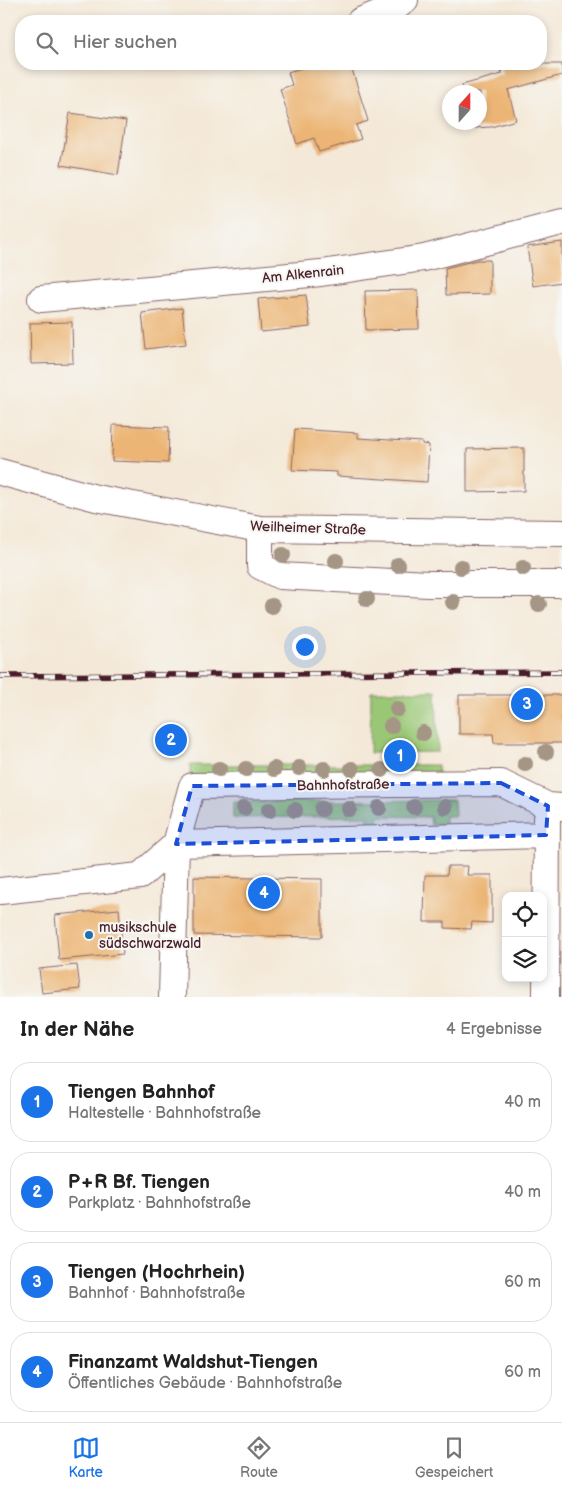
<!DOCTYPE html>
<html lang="de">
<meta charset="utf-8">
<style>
body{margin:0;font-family:"Balsamiq Sans",sans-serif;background:#f6f6f6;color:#222}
.controls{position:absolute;right:15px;bottom:15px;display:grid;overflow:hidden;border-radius:10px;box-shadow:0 2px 8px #0003}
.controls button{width:45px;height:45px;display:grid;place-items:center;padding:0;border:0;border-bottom:1px solid #e0e0e0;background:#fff;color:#222;font:25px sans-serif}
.compass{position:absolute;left:442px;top:85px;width:45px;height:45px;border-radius:50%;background:#fff;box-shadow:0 2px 8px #0003;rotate:21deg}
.you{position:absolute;left:304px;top:646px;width:18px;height:18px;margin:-12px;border:4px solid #fff;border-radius:50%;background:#1a73e8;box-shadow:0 0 0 8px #1a73e833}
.badge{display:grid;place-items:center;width:32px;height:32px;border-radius:50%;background:#1a73e8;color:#fff;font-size:16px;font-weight:700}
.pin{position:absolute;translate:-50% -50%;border:2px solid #fff;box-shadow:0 1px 5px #0006}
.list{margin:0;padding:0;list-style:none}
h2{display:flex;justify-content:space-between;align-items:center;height:65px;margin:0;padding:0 20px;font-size:21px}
h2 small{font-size:16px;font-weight:400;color:#767676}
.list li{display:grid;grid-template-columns:32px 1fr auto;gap:15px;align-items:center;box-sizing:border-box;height:80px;margin:0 10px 10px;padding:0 10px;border:1px solid #e0e0e0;border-radius:20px}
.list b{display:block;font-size:19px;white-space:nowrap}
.list p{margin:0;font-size:16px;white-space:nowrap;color:#767676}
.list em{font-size:16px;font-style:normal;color:#767676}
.icon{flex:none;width:28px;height:28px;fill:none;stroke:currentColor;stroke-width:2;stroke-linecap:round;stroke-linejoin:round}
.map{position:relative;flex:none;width:562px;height:997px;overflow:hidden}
.search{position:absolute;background:#fff;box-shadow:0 2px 8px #0003;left:15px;right:15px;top:15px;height:55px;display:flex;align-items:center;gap:12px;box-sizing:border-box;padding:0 18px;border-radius:20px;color:#767676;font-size:19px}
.sheet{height:425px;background:#fff}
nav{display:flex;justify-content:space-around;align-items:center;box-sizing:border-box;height:70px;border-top:1px solid #e0e0e0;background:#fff;font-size:14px;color:#767676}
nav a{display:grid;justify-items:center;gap:2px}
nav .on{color:#1a73e8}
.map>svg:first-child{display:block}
.green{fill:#9ac775;stroke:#727350}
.building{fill:#ecb574}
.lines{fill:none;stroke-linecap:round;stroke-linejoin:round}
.minor-casing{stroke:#866668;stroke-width:28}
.minor{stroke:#fff;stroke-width:26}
.rail-casing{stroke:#4a1f2b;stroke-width:5.5}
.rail{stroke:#f6f6f2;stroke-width:4;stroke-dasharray:11;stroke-linecap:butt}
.tree{fill:#a49585}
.marked{fill:#1d4ed8;fill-opacity:0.2;stroke:#1d4ed8;stroke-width:4;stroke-dasharray:10 6;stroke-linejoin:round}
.poi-dot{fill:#1f6fb2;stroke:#f6f6f2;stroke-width:2}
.labels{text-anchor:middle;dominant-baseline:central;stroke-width:4;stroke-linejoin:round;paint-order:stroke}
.street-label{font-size:14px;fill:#4a1f2b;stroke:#f6f6f2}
.poi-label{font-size:14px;fill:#4a1f2b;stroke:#f6f6f2;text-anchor:start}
</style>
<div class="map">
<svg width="562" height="997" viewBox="0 0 562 997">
<rect width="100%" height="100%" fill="#f6f6f2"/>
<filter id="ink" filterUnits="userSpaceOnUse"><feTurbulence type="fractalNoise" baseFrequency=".02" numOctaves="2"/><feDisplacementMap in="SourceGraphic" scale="10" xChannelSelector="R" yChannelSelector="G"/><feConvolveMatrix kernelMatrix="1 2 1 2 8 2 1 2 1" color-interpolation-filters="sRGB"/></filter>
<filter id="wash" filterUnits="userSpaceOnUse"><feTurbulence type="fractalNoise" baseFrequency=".0096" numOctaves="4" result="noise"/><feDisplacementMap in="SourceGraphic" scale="20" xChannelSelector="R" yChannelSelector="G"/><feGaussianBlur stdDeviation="1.12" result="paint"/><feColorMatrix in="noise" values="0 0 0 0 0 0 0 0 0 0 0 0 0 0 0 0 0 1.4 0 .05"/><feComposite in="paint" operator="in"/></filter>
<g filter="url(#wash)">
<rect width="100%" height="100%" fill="#f4e9d8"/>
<path class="green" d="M 371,691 L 436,691 L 438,752 L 370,753 Z
M 190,765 L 438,765 L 438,776 L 190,776 Z
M 454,800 L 455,816 L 445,816 L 445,824 L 431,825 L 430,817 L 378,816 L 378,828 L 368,828 L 368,816 L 233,818 L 233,802 Z"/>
<g id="blocks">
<path class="building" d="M 314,64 L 337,64 L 339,70 L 351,66 L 368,121 L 356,125 L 361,139 L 319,152 L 314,138 L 297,144 L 280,89 L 292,85 L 288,72 Z
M 500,64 L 562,64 L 562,75 L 508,90 L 516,120 L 491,127 L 474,128 L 472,122 L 480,122 L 480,92 L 464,92 L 462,85 L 502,74 Z
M 70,113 L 126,121 L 118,175 L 61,165 Z
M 562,242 L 562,282 L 533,286 L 527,247 Z
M 477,260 L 490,260 L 490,294 L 446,295 L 445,268 Z
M 418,290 L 419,329 L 366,330 L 365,291 Z
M 306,295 L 310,327 L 261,332 L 258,299 Z
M 182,308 L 186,344 L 146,349 L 142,313 Z
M 72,322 L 73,363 L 31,364 L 30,323 Z
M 113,425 L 169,427 L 168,463 L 112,461 Z
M 295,429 L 358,433 L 358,438 L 422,442 L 422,444 L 429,445 L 427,482 L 337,476 L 337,472 L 292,470 Z
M 524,448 L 524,491 L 467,492 L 467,449 Z
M 459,695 L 562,695 L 562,743 L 494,743 L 493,734 L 459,734 Z
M 448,866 L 468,866 L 467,875 L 492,875 L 492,923 L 472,922 L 471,929 L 445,928 L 445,922 L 424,922 L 425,875 L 447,875 Z
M 194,877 L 322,879 L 322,937 L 194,935 Z
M 119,909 L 123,954 L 59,960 L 55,915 Z
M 77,965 L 80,989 L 42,993 L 39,969 Z"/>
</g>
</g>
<g filter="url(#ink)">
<use href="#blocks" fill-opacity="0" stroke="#866668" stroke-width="1"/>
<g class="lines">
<g class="minor-casing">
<path id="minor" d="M 360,21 L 399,5 L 405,0
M 41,299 L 321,273 L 424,258 L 562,222
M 0,472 L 96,498 L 260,529 L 562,533
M 260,529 L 260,566 L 280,576 L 428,584 L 562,584
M 176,844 L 546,835
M 0,891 L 140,876 L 176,844 L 192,786 L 501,783 L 548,806 L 562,807
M 172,997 L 176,844
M 546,997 L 547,818"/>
</g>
<use href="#minor" class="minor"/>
<g class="rail-casing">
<path id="rail" d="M 0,676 L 562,672"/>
</g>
<use href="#rail" class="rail"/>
</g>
<g class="tree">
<circle cx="283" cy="555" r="8"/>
<circle cx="336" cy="561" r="8"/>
<circle cx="398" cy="565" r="8"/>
<circle cx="461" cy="567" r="8"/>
<circle cx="523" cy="568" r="8"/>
<circle cx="367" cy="599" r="8"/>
<circle cx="453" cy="602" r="8"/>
<circle cx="539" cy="604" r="8"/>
<circle cx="272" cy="606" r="8"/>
<circle cx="397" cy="709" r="8"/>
<circle cx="391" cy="726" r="8"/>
<circle cx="423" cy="733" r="8"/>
<circle cx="546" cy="752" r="8"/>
<circle cx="525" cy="764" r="8"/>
<circle cx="299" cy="768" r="8"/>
<circle cx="219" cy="769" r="8"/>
<circle cx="246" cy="769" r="8"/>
<circle cx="274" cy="769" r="8"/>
<circle cx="324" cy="769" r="8"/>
<circle cx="352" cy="769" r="8"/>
<circle cx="382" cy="770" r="8"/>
<circle cx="414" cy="807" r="8"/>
<circle cx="445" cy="807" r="8"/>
<circle cx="244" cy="808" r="8"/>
<circle cx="379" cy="808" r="8"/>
<circle cx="322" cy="809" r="8"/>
<circle cx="349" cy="809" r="8"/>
<circle cx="269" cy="810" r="8"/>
<circle cx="295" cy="810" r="8"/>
</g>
</g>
<path class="marked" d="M 501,783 L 548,806 L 546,835 L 176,844 L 192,786 Z"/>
<circle class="poi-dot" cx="89" cy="935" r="5"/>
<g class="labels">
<g class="street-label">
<text transform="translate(303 274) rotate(-6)">Am Alkenrain</text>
<text transform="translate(308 528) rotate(2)">Weilheimer Straße</text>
<text transform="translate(343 785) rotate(-1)">Bahnhofstraße</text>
</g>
<g class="poi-label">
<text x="99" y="927">musikschule<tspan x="99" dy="16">südschwarzwald</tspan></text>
</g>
</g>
</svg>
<div class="controls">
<button><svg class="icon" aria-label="locate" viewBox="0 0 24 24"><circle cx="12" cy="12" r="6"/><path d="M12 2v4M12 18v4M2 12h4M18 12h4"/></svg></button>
<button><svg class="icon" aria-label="layers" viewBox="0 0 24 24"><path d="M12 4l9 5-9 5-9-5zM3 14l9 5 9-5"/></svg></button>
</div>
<svg class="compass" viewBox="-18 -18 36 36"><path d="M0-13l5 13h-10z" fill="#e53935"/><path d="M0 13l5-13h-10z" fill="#767676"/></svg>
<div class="you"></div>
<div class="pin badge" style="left:400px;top:756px">1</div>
<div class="pin badge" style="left:171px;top:740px">2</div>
<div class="pin badge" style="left:527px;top:704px">3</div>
<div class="pin badge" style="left:264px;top:893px">4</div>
<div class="search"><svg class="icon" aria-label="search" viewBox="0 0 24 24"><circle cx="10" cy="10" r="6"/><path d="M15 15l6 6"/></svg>Hier suchen</div>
</div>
<section class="sheet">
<h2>In der Nähe<small>4 Ergebnisse</small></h2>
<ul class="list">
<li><span class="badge">1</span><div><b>Tiengen Bahnhof</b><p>Haltestelle · Bahnhofstraße</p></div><em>40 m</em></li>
<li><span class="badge">2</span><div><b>P+R Bf. Tiengen</b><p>Parkplatz · Bahnhofstraße</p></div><em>40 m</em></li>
<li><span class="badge">3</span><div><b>Tiengen (Hochrhein)</b><p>Bahnhof · Bahnhofstraße</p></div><em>60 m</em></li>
<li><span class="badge">4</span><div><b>Finanzamt Waldshut-Tiengen</b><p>Öffentliches Gebäude · Bahnhofstraße</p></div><em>60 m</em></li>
</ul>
</section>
<nav>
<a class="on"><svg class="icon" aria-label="map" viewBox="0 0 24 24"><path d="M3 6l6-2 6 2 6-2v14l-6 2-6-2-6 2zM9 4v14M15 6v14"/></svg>Karte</a>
<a><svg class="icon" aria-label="directions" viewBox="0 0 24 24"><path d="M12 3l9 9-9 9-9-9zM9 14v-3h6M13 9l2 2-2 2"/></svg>Route</a>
<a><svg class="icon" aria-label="saved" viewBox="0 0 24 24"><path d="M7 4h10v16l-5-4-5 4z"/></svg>Gespeichert</a>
</nav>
